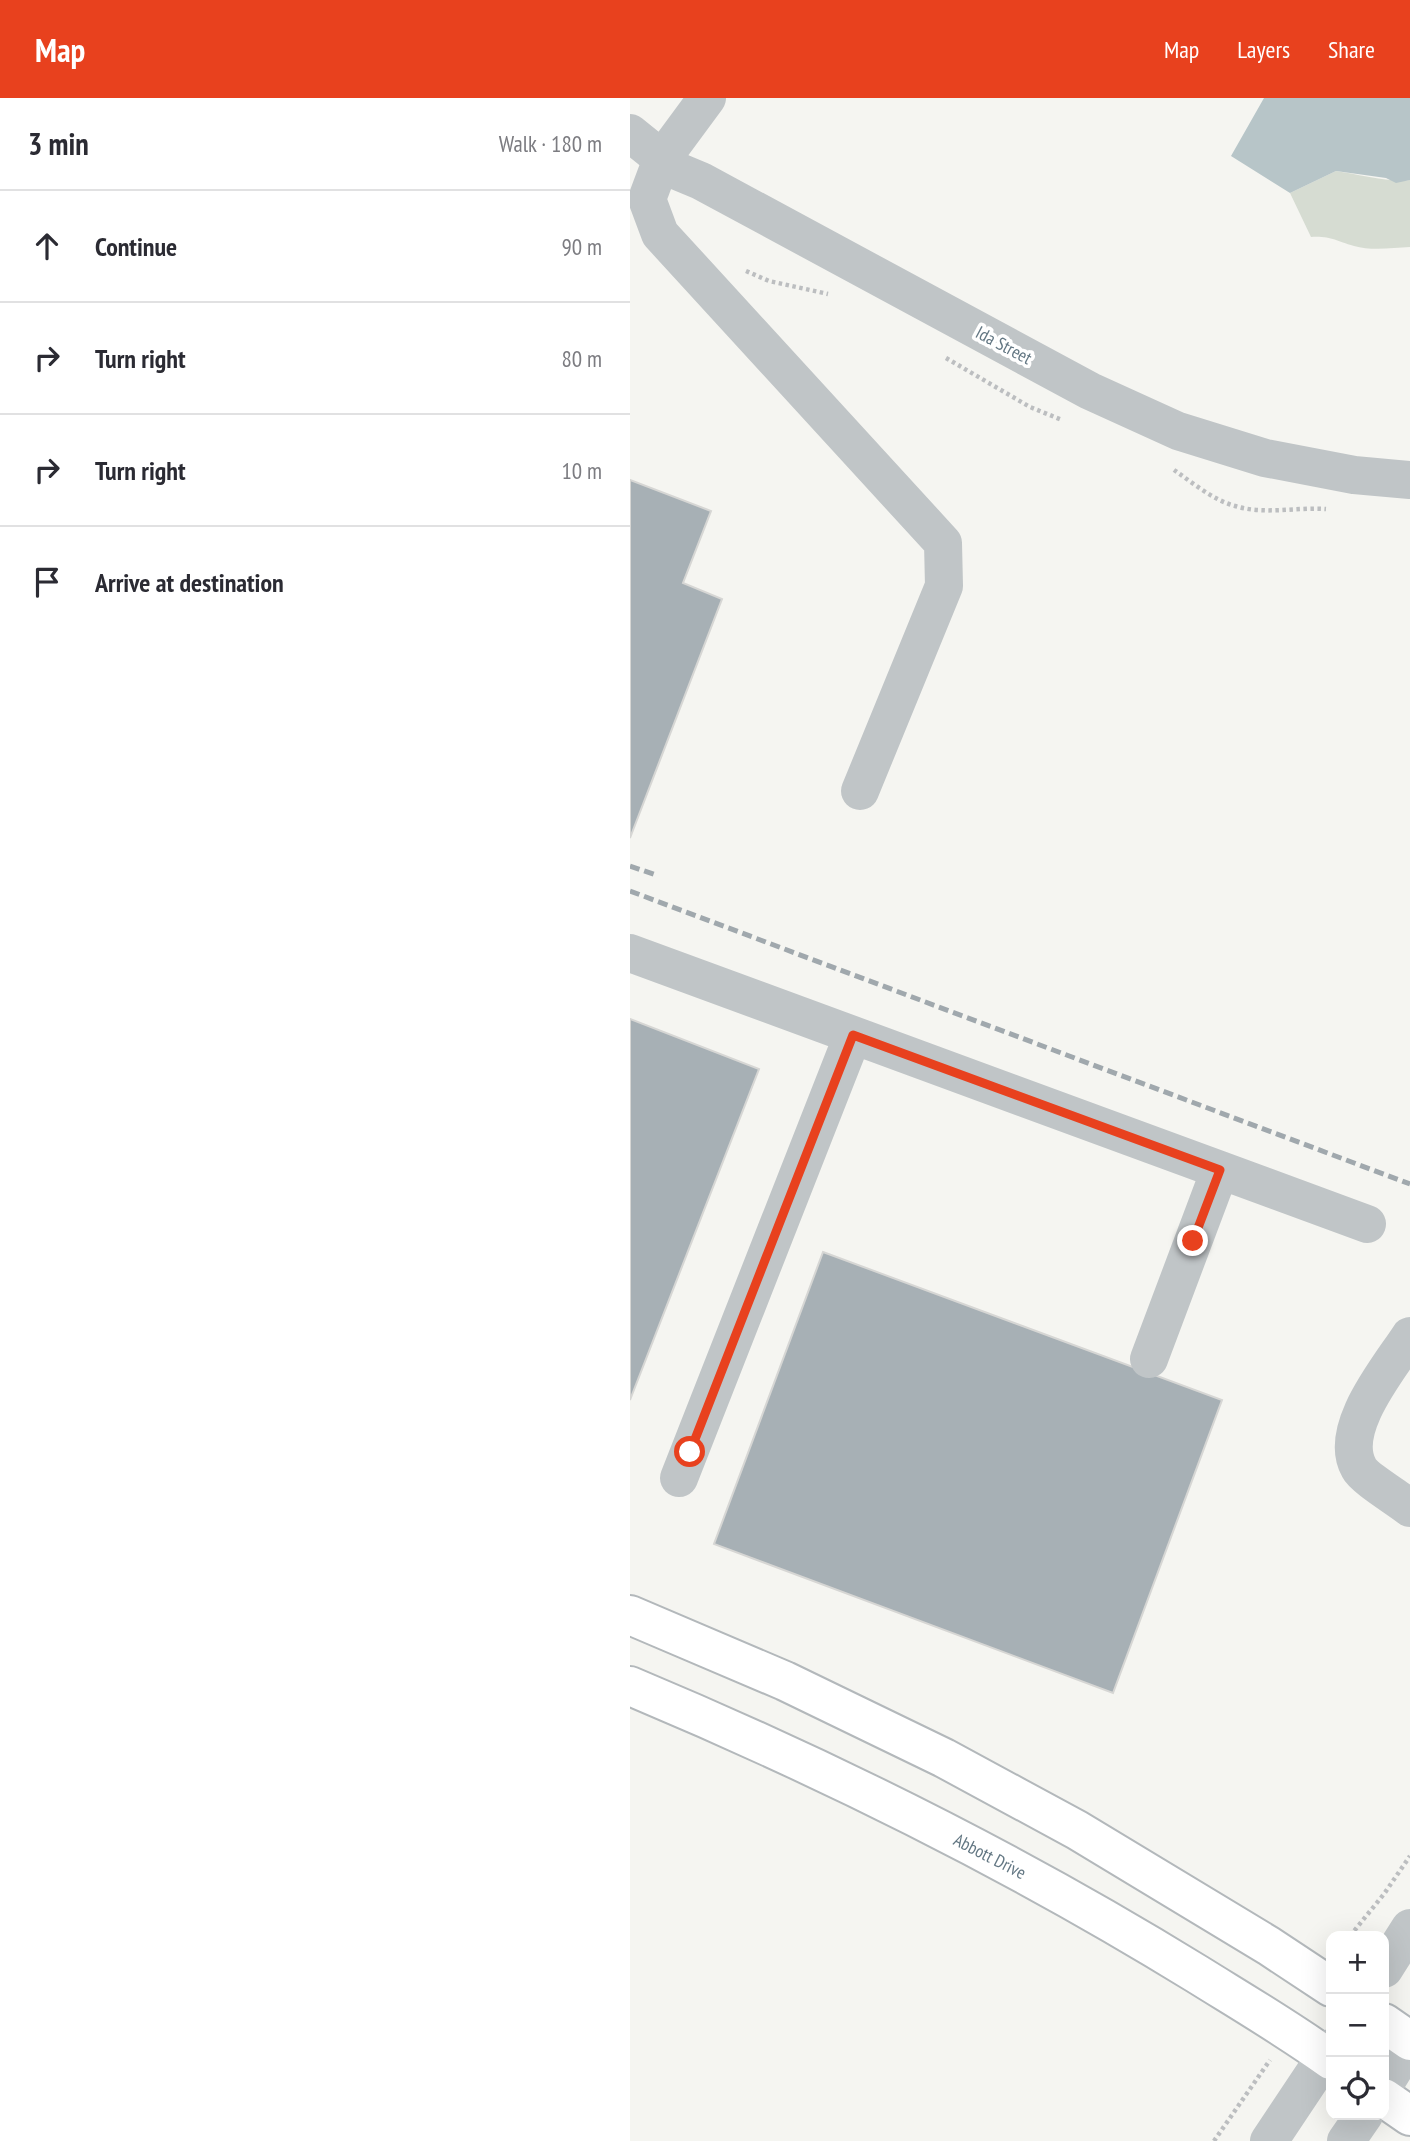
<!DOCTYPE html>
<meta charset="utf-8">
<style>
body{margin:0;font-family:"PT Sans Narrow",sans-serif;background:#f2f2f3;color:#2b2b33}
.controls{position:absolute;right:21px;bottom:21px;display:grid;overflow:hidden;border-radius:14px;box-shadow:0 7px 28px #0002}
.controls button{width:63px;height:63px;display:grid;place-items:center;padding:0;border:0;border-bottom:2px solid #e1e1e2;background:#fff;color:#2b2b33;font:35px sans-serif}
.stop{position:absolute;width:21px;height:21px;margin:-16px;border:5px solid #e8411e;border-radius:50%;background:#fff}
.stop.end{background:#e8411e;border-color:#fff;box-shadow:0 2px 7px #0008}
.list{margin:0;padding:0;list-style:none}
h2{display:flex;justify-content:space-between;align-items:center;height:91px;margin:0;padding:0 28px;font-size:30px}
h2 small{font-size:23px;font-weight:400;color:#7c7c81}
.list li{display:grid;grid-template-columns:46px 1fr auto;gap:21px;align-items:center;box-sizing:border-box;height:112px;padding:0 28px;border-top:2px solid #e1e1e2}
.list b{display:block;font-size:26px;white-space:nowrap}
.list em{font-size:23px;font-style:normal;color:#7c7c81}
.icon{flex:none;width:38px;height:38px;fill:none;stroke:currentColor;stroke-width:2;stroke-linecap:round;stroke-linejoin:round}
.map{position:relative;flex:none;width:780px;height:2043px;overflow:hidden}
header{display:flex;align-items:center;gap:42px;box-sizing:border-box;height:98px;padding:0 35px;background:#e8411e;color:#fff}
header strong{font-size:33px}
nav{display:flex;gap:38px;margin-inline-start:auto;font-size:24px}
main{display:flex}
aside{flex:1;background:#fff}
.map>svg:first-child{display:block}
.green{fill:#d6dcd2}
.water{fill:#b7c5c8}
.building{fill:#a7b0b5;stroke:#d6d6d4;stroke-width:2}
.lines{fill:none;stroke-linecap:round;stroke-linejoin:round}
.major-casing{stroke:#b3b8bb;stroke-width:42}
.path{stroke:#bcbec0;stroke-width:4.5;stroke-dasharray:3.5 3.5;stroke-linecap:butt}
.minor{stroke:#c0c5c7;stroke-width:38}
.major{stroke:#fff;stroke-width:38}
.rail{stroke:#a0a8ad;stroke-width:5;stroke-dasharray:10 5;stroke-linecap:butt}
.route{stroke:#e8411e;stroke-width:9}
.labels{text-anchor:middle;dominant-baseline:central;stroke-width:7;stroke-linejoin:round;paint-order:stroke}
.street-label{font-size:18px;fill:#637783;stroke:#fff}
</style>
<header>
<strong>Map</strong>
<nav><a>Map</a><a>Layers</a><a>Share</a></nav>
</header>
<main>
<aside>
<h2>3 min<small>Walk · 180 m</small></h2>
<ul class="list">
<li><svg class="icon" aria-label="ahead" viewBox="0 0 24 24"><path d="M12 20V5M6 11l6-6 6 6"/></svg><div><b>Continue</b></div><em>90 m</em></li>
<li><svg class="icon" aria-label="right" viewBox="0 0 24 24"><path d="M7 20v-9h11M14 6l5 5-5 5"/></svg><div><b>Turn right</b></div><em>80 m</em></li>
<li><svg class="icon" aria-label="right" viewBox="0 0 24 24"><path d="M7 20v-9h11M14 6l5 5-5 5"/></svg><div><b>Turn right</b></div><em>10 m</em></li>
<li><svg class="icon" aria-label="arrive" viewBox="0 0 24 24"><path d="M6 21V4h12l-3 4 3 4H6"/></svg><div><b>Arrive at destination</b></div></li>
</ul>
</aside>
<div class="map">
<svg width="780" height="2043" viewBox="0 0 780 2043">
<rect width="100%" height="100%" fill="#f5f5f1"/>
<path class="green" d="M 706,73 C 727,76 761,85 780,82 L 780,149 C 762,150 741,153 724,148 C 705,143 702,138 681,139 L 660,95 Z"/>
<path class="water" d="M 634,0 L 780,0 L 780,82 L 766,85 L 756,80 L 706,73 L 660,95 L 601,58 Z"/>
<path class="building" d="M 0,382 L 81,413 L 53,485 L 92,501 L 0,740 Z
M 0,921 L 129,971 L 0,1302 Z
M 193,1154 L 592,1302 L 483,1595 L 84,1446 Z"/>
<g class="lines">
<g class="major-casing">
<path id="major" d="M 0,1517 L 155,1583 L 314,1660 L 447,1732 L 639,1848 L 701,1889
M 0,1588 C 196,1670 387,1765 567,1876 C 612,1904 658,1931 701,1962
M 754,1925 L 780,1943
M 754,2000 L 780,2018"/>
</g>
<path class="path" d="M 116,173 L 139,183 L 198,196
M 316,260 L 400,309 L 432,322
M 544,372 C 563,385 583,402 605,408 C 634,417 666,409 696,411
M 720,1838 L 754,1796 L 780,1758
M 584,2043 L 640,1962"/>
<path class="minor" d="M 77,0 L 32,61 L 17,101 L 30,136 L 313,445 L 314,488 L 230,693
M 0,35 L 47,73 L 71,83 L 460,293 L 548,333 L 635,360 L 724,377 L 780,382
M 0,855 L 737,1126
M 780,1238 C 760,1269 707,1331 729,1370 C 734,1380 769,1401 780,1410
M 519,1261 L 590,1072
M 49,1380 L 223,937
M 754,1871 L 780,1830
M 754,1987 L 780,1945
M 639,2043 L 701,1950
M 716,2043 L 734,2017"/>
<use href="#major" class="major"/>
<path class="rail" d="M 0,768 L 26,777
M 0,793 L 780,1086"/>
</g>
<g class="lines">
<path class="route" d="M 60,1354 L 223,937 L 590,1072 L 563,1143"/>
</g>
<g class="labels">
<g class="street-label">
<text transform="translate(374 247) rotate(28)">Ida Street</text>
<text transform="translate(360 1758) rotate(27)">Abbott Drive</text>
</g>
</g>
</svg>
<div class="controls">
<button>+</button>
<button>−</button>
<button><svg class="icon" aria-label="locate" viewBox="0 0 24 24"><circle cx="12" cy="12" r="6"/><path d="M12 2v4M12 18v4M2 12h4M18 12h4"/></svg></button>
</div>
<div class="stop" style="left:60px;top:1354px"></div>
<div class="stop end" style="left:563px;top:1143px"></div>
</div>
</main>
